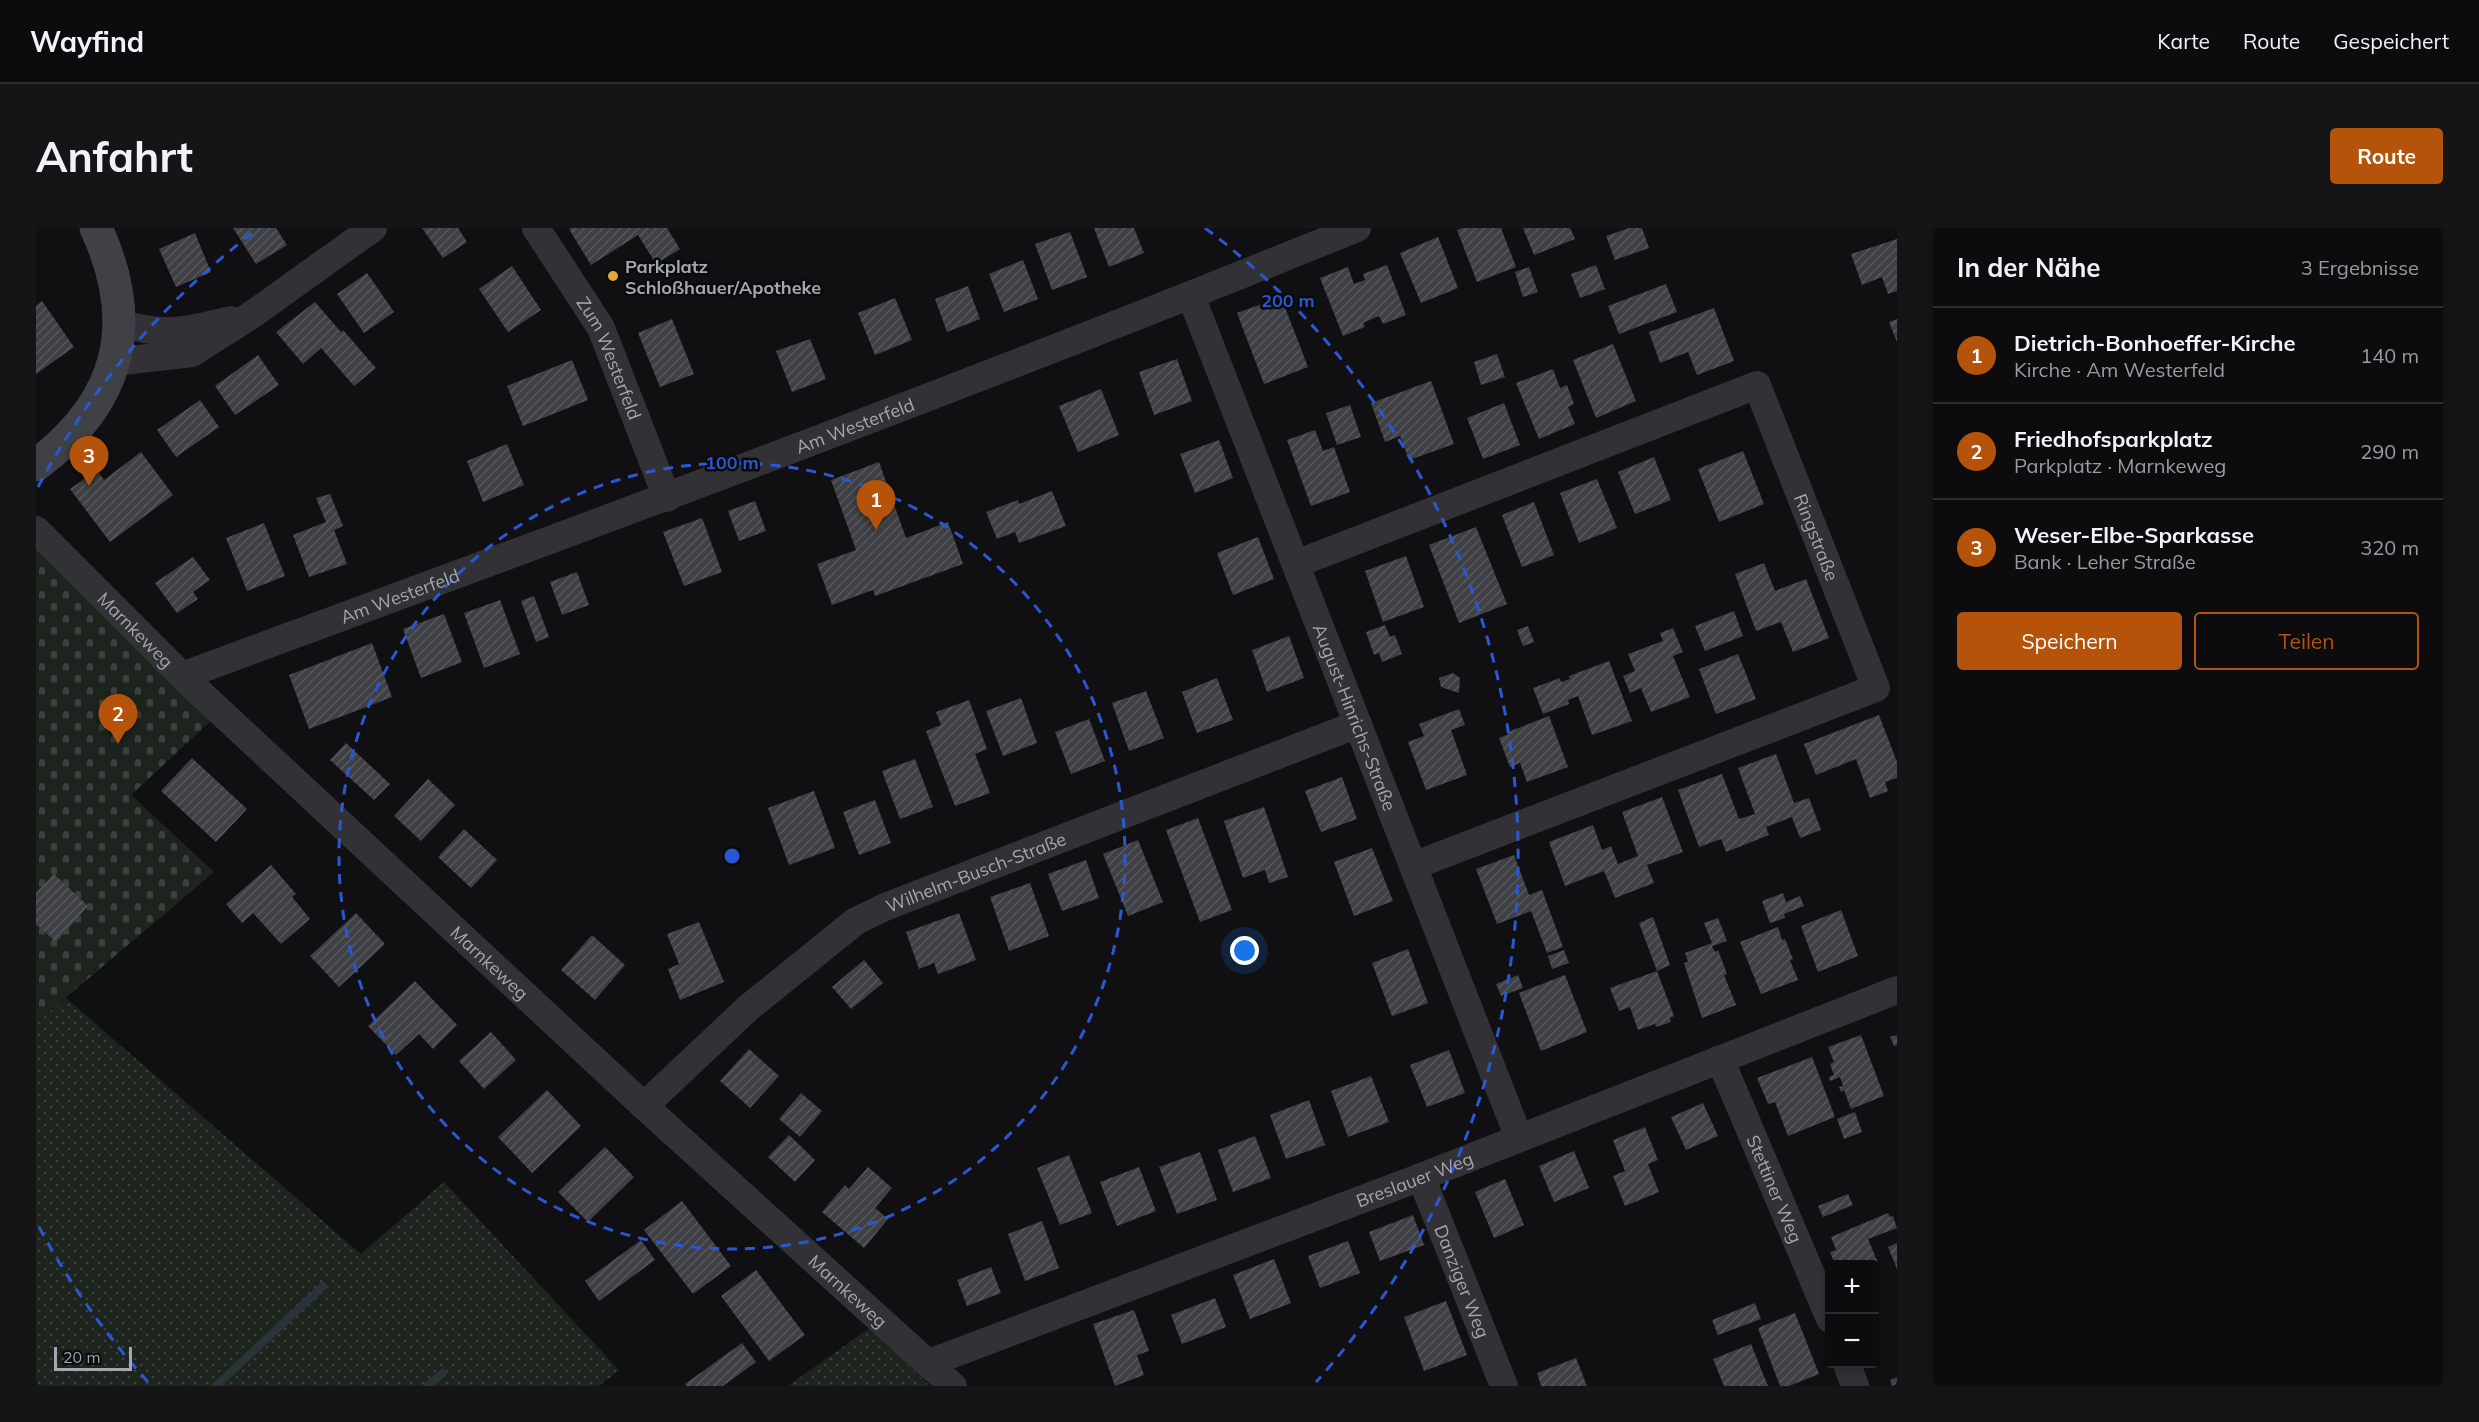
<!DOCTYPE html>
<html lang="de">
<meta charset="utf-8">
<style>
body{margin:0;font-family:Mulish,sans-serif;background:#151517;color:#f1f3f6}
.controls{position:absolute;right:18px;bottom:18px;display:grid;overflow:hidden;border-radius:6px;box-shadow:0 3px 9px #0003}
.controls button{width:54px;height:54px;display:grid;place-items:center;padding:0;border:0;border-bottom:2px solid #2c2c2e;background:#0c0c0e;color:#f1f3f6;font:30px sans-serif}
.scale{position:absolute;left:18px;bottom:15px;width:78px;box-sizing:border-box;padding-left:6px;border:3px solid #a2a7b1;border-top:0;font-size:16px;line-height:21px;white-space:nowrap;color:#a2a7b1;-webkit-text-stroke:4px #0b0b0c;paint-order:stroke}
.you{position:absolute;left:1209px;top:723px;width:21px;height:21px;margin:-15px;border:4px solid #fff;border-radius:50%;background:#1a73e8;box-shadow:0 0 0 9px #1a73e833}
.badge{display:grid;place-items:center;width:39px;height:39px;border-radius:50%;background:#b45309;color:#fff;font-size:20px;font-weight:700}
.pin{position:absolute;translate:-50% -50px;filter:drop-shadow(0 2px 3px #0008)}
.pin::after{content:'';position:absolute;top:32px;width:21px;height:18px;background:inherit;clip-path:polygon(0 0,100% 0,50% 100%)}
.list{margin:0;padding:0;list-style:none}
h2{display:flex;justify-content:space-between;align-items:center;height:78px;margin:0;padding:0 24px;font-size:26px}
h2 small{font-size:20px;font-weight:400;color:#9a9b9e}
.list li{display:grid;grid-template-columns:39px 1fr auto;gap:18px;align-items:center;box-sizing:border-box;height:96px;padding:0 24px;border-top:2px solid #2c2c2e}
.list b{display:block;font-size:22px;white-space:nowrap}
.list p{margin:0;font-size:20px;white-space:nowrap;color:#9a9b9e}
.list em{font-size:20px;font-style:normal;color:#9a9b9e}
.actions{display:flex;gap:12px;padding:18px 24px}
.actions a{flex:1;padding:14px 0;border:2px solid #b45309;border-radius:6px;text-align:center;font-size:21px;color:#b45309}
.actions .main{background:#b45309;color:#fff}
.map{position:relative;flex:none;width:1861px;height:1158px;overflow:hidden;border-radius:6px}
header{display:flex;align-items:center;gap:36px;box-sizing:border-box;height:84px;padding:0 30px;background:#0c0c0e;border-bottom:2px solid #2c2c2e}
header strong{font-size:28px}
nav{display:flex;gap:33px;margin-inline-start:auto;font-size:21px}
.intro{display:flex;align-items:center;justify-content:space-between;box-sizing:border-box;height:144px;padding:0 36px}
h1{margin:0;font-size:42px}
.button{padding:15px 27px;border-radius:6px;background:#b45309;color:#fff;font-size:21px;font-weight:700}
main{display:flex;gap:36px;padding:0 36px}
aside{flex:1;background:#0c0c0e;border-radius:6px;box-shadow:0 3px 9px #0003}
.map>svg:first-child{display:block}
.grass{fill:url(#grass-dots)}
.cemetery{fill:url(#cemetery-stones)}
.lines{fill:none;stroke-linecap:round;stroke-linejoin:round}
.stream{stroke:#2b3339;stroke-width:8}
.building{fill:url(#building-hatch)}
.street{stroke:#323236;stroke-width:28}
.secondary{stroke:#404146;stroke-width:33}
.ring{fill:none;stroke:#2a57d4;stroke-width:3;stroke-dasharray:10 8}
.poi-dot{fill:#e5aa35;stroke:#0b0b0c;stroke-width:2}
.labels{text-anchor:middle;dominant-baseline:central;stroke-width:5;stroke-linejoin:round;paint-order:stroke}
.poi-label{font-size:18px;font-weight:bold;fill:#a2a7b1;stroke:#0b0b0c;text-anchor:start}
.street-label{font-size:18px;fill:#a2a7b1;stroke:#0b0b0c}
.centre{fill:#2a57d4;stroke:#0b0b0c;stroke-width:3}
.ring-label{font-size:18px;text-anchor:middle;font-weight:bold;fill:#2a57d4;stroke:#0b0b0c;stroke-width:5;stroke-linejoin:round;paint-order:stroke}
</style>
<header>
<strong>Wayfind</strong>
<nav><a>Karte</a><a>Route</a><a>Gespeichert</a></nav>
</header>
<div class="intro"><h1>Anfahrt</h1><a class="button">Route</a></div>
<main>
<div class="map">
<svg width="1861" height="1158" viewBox="0 0 1861 1158">
<defs>
<pattern id="grass-dots" width="8" height="8" patternUnits="userSpaceOnUse" patternTransform="scale(1.5)"><rect width="8" height="8" fill="#1d241e"/><path d="M2 2h.1M6 6h.1" fill="none" stroke="#3b413c" stroke-width="1.8" stroke-linecap="round"/></pattern>
<pattern id="cemetery-stones" width="16" height="16" patternUnits="userSpaceOnUse" patternTransform="scale(1.5)"><rect width="16" height="16" fill="#1d241e"/><path d="M2 7V4a2 2 0 0 1 4 0v3zM10 15v-3a2 2 0 0 1 4 0v3z" fill="#3b413c"/></pattern>
<pattern id="building-hatch" width="6" height="6" patternUnits="userSpaceOnUse" patternTransform="scale(1.5)"><rect width="6" height="6" fill="#3f4045"/><path d="M-1 1l2-2M0 6l6-6M5 7l2-2" fill="none" stroke="#58595d"/></pattern>
</defs>
<rect width="100%" height="100%" fill="#101012"/>
<path class="grass" d="M 30,770 L 325,1026 L 408,954 L 583,1142 L 563,1158 L 0,1158 L 0,795 Z
M 835,1099 L 894,1158 L 752,1158 Z"/>
<path class="cemetery" d="M 0,318 L 177,491 L 95,567 L 178,644 L 0,795 Z"/>
<g class="lines">
<path class="stream" d="M 180,1158 L 287,1058
M 391,1158 L 407,1145"/>
</g>
<path class="building" d="M 197,0 L 240,0 L 251,17 L 220,36 Z
M 386,0 L 422,0 L 431,14 L 407,30 Z
M 535,0 L 631,0 L 644,21 L 620,36 L 602,7 L 555,37 L 533,1 Z
M 1058,0 L 1098,0 L 1108,25 L 1073,39 Z
M 1427,0 L 1465,0 L 1480,39 L 1441,54 L 1421,2 Z
M 1487,0 L 1534,0 L 1539,11 L 1498,27 Z
M 1593,0 L 1606,0 L 1613,20 L 1579,32 L 1570,8 Z
M 1034,4 L 1051,49 L 1016,62 L 999,16 Z
M 159,5 L 175,44 L 140,59 L 123,21 Z
M 1402,9 L 1422,60 L 1385,75 L 1364,25 Z
M 1861,11 L 1861,63 L 1852,66 L 1846,49 L 1826,57 L 1815,26 Z
M 987,32 L 1002,71 L 968,84 L 953,46 Z
M 1351,37 L 1370,87 L 1347,96 L 1343,88 L 1327,95 L 1329,99 L 1307,108 L 1284,50 L 1312,39 L 1318,56 L 1329,52 L 1327,46 Z
M 1560,37 L 1569,61 L 1544,70 L 1535,46 Z
M 476,38 L 505,82 L 472,104 L 443,61 Z
M 1493,39 L 1502,64 L 1487,69 L 1479,44 Z
M 331,45 L 358,84 L 328,105 L 301,66 Z
M 1630,56 L 1641,84 L 1583,106 L 1572,78 Z
M 932,58 L 944,91 L 911,104 L 899,71 Z
M 1245,69 L 1272,139 L 1228,156 L 1201,85 Z
M 859,70 L 876,112 L 839,127 L 822,85 Z
M 6,73 L 38,119 L 0,146 L 0,78 Z
M 279,74 L 305,104 L 307,102 L 340,140 L 318,158 L 285,120 L 267,136 L 240,104 Z
M 1678,80 L 1698,133 L 1661,147 L 1652,124 L 1624,135 L 1613,104 Z
M 636,91 L 658,146 L 624,159 L 602,105 Z
M 1861,91 L 1861,114 L 1853,94 Z
M 774,111 L 790,151 L 756,164 L 740,123 Z
M 1577,116 L 1600,173 L 1560,190 L 1537,132 Z
M 1461,126 L 1469,149 L 1445,157 L 1438,134 Z
M 222,127 L 243,157 L 199,187 L 179,158 Z
M 1141,131 L 1156,173 L 1118,187 L 1103,144 Z
M 536,132 L 552,172 L 487,198 L 471,158 Z
M 1517,141 L 1524,160 L 1531,157 L 1538,176 L 1532,179 L 1539,196 L 1503,211 L 1480,155 Z
M 1395,153 L 1418,216 L 1373,232 L 1364,208 L 1349,214 L 1335,175 Z
M 1065,161 L 1083,207 L 1042,224 L 1023,178 Z
M 164,172 L 183,199 L 140,229 L 121,202 Z
M 1468,175 L 1484,217 L 1447,231 L 1431,190 Z
M 1314,177 L 1325,209 L 1301,217 L 1290,185 Z
M 1279,202 L 1287,223 L 1298,219 L 1314,264 L 1275,278 L 1251,212 Z
M 1183,212 L 1197,250 L 1159,265 L 1144,226 Z
M 471,216 L 488,257 L 447,274 L 431,233 Z
M 1707,223 L 1728,276 L 1683,294 L 1662,241 Z
M 105,224 L 137,267 L 74,314 L 34,261 L 61,242 L 68,252 Z
M 1618,229 L 1635,272 L 1599,286 L 1582,244 Z
M 843,234 L 870,310 L 912,294 L 927,336 L 839,368 L 837,362 L 796,377 L 781,336 L 820,322 L 795,252 Z
M 1561,251 L 1581,300 L 1543,315 L 1524,265 Z
M 1016,263 L 1030,298 L 983,315 L 979,304 L 961,311 L 950,284 L 982,272 L 983,276 Z
M 294,266 L 307,298 L 298,302 L 311,336 L 273,349 L 257,307 L 290,294 L 280,270 Z
M 719,273 L 730,303 L 703,313 L 692,283 Z
M 1498,274 L 1518,327 L 1486,339 L 1466,287 Z
M 666,290 L 686,344 L 648,358 L 627,304 Z
M 228,295 L 249,348 L 211,363 L 190,310 Z
M 1440,299 L 1471,376 L 1423,395 L 1393,317 Z
M 1222,309 L 1238,351 L 1197,367 L 1181,325 Z
M 1370,328 L 1388,379 L 1347,394 L 1329,343 Z
M 157,329 L 174,352 L 157,364 L 162,371 L 141,385 L 119,355 Z
M 1728,335 L 1739,363 L 1770,351 L 1793,410 L 1757,424 L 1745,394 L 1720,403 L 1699,346 Z
M 541,344 L 553,377 L 526,387 L 514,354 Z
M 498,368 L 513,409 L 500,414 L 485,373 Z
M 464,372 L 484,426 L 448,440 L 428,385 Z
M 1698,383 L 1707,408 L 1669,423 L 1659,398 Z
M 408,386 L 426,434 L 385,450 L 367,401 Z
M 1349,397 L 1354,409 L 1359,407 L 1366,426 L 1346,434 L 1343,425 L 1338,427 L 1330,404 Z
M 1492,398 L 1498,414 L 1487,418 L 1481,402 Z
M 1637,400 L 1647,424 L 1637,428 L 1654,469 L 1615,484 L 1605,460 L 1594,465 L 1587,448 L 1599,443 L 1592,426 L 1627,413 L 1624,405 Z
M 1253,408 L 1268,450 L 1231,464 L 1216,422 Z
M 336,415 L 356,469 L 273,501 L 253,447 Z
M 1702,426 L 1720,471 L 1680,486 L 1663,441 Z
M 1573,433 L 1596,493 L 1556,507 L 1542,468 L 1532,472 L 1533,476 L 1507,486 L 1497,460 L 1524,450 L 1525,454 L 1534,451 L 1533,448 Z
M 1417,445 L 1424,450 L 1423,465 L 1405,459 L 1403,450 Z
M 1181,450 L 1197,492 L 1161,505 L 1146,464 Z
M 1110,463 L 1128,510 L 1093,523 L 1076,475 Z
M 985,470 L 1001,515 L 967,528 L 950,483 Z
M 933,472 L 951,521 L 939,526 L 954,565 L 919,578 L 890,503 L 905,497 L 900,484 Z
M 1423,481 L 1429,497 L 1415,502 L 1431,547 L 1390,562 L 1372,514 L 1388,508 L 1383,496 Z
M 1843,487 L 1861,534 L 1861,550 L 1849,554 L 1852,563 L 1834,570 L 1820,531 L 1780,547 L 1768,516 Z
M 1513,488 L 1532,539 L 1491,554 L 1484,535 L 1474,539 L 1463,510 L 1473,506 L 1472,504 Z
M 1053,491 L 1069,533 L 1035,546 L 1019,504 Z
M 310,515 L 354,556 L 338,572 L 294,532 Z
M 1740,526 L 1758,575 L 1773,570 L 1785,602 L 1764,610 L 1756,589 L 1730,599 L 1733,607 L 1690,624 L 1685,611 L 1663,619 L 1642,562 L 1686,546 L 1703,591 L 1719,586 L 1702,540 Z
M 156,530 L 211,581 L 180,614 L 125,563 Z
M 879,531 L 897,579 L 864,591 L 846,543 Z
M 1306,549 L 1321,591 L 1285,604 L 1269,563 Z
M 392,551 L 419,577 L 385,613 L 358,588 Z
M 778,563 L 799,620 L 753,637 L 732,580 Z
M 1626,569 L 1647,624 L 1611,637 L 1618,655 L 1579,670 L 1568,643 L 1529,658 L 1513,614 L 1557,597 L 1566,622 L 1575,618 L 1582,636 L 1602,628 L 1586,584 Z
M 839,572 L 855,615 L 823,627 L 807,584 Z
M 1228,579 L 1252,649 L 1233,655 L 1229,642 L 1207,650 L 1188,593 Z
M 1162,590 L 1196,682 L 1164,694 L 1130,602 Z
M 428,601 L 461,632 L 435,660 L 402,629 Z
M 1102,612 L 1127,674 L 1092,688 L 1067,626 Z
M 1336,620 L 1357,673 L 1318,688 L 1298,634 Z
M 1478,627 L 1493,667 L 1506,662 L 1527,719 L 1511,725 L 1495,683 L 1461,696 L 1440,641 Z
M 1050,632 L 1063,670 L 1026,683 L 1012,646 Z
M 235,637 L 260,666 L 256,669 L 274,691 L 245,716 L 217,685 L 206,695 L 190,676 Z
M 18,646 L 52,678 L 20,714 L 0,696 L 0,665 Z
M 994,655 L 1013,708 L 973,723 L 954,669 Z
M 1747,665 L 1750,674 L 1764,668 L 1768,678 L 1748,686 L 1749,690 L 1734,695 L 1726,673 Z
M 1805,682 L 1822,728 L 1782,744 L 1765,698 Z
M 320,685 L 349,716 L 303,759 L 274,728 Z
M 923,685 L 940,732 L 902,746 L 898,735 L 883,741 L 870,704 Z
M 1617,689 L 1634,737 L 1621,743 L 1603,695 Z
M 1682,690 L 1691,713 L 1676,718 L 1679,724 L 1682,722 L 1691,746 L 1688,747 L 1700,777 L 1666,790 L 1648,735 L 1652,734 L 1649,725 L 1676,715 L 1668,695 Z
M 663,694 L 688,754 L 644,772 L 632,741 L 643,736 L 631,706 Z
M 1742,699 L 1746,712 L 1749,711 L 1757,731 L 1754,732 L 1762,752 L 1725,766 L 1704,714 Z
M 556,707 L 589,737 L 559,772 L 525,742 Z
M 1372,721 L 1392,775 L 1356,788 L 1336,735 Z
M 1528,722 L 1533,735 L 1516,741 L 1512,728 Z
M 828,732 L 847,755 L 815,781 L 796,759 Z
M 1621,743 L 1638,788 L 1634,790 L 1635,794 L 1620,799 L 1619,796 L 1602,802 L 1594,779 L 1583,783 L 1574,760 Z
M 1482,747 L 1487,760 L 1465,768 L 1460,756 Z
M 1529,747 L 1551,804 L 1505,823 L 1483,765 Z
M 379,753 L 421,797 L 397,821 L 383,806 L 360,827 L 332,798 Z
M 455,804 L 480,832 L 448,861 L 423,833 Z
M 1825,807 L 1848,868 L 1815,881 L 1808,862 L 1805,864 L 1803,859 L 1807,858 L 1804,849 L 1794,853 L 1793,849 L 1798,847 L 1794,836 L 1798,834 L 1792,819 Z
M 1861,807 L 1861,817 L 1858,818 L 1854,809 Z
M 713,821 L 743,848 L 714,880 L 684,853 Z
M 1413,822 L 1429,865 L 1391,879 L 1374,837 Z
M 1776,829 L 1799,889 L 1752,908 L 1739,874 L 1732,876 L 1721,850 Z
M 1335,848 L 1353,894 L 1312,909 L 1295,863 Z
M 511,862 L 545,898 L 496,945 L 462,909 Z
M 765,865 L 786,883 L 764,909 L 743,891 Z
M 1273,872 L 1289,917 L 1250,931 L 1234,887 Z
M 1667,875 L 1682,908 L 1650,922 L 1635,889 Z
M 1819,884 L 1826,904 L 1808,911 L 1801,891 Z
M 1609,899 L 1622,932 L 1612,936 L 1623,964 L 1589,978 L 1577,948 L 1589,943 L 1577,912 Z
M 753,907 L 779,932 L 759,954 L 732,929 Z
M 1219,908 L 1235,950 L 1197,964 L 1182,922 Z
M 569,919 L 598,949 L 552,994 L 522,964 Z
M 1538,923 L 1553,960 L 1518,974 L 1503,938 Z
M 1164,924 L 1181,972 L 1141,986 L 1123,939 Z
M 1033,927 L 1056,985 L 1024,997 L 1001,940 Z
M 832,939 L 856,960 L 839,980 L 852,991 L 828,1020 L 786,984 L 809,957 L 813,961 Z
M 1103,939 L 1120,983 L 1081,998 L 1064,954 Z
M 1469,951 L 1488,997 L 1458,1010 L 1439,964 Z
M 1812,966 L 1817,977 L 1787,989 L 1782,978 Z
M 646,973 L 695,1038 L 657,1066 L 608,1002 Z
M 1852,985 L 1854,989 L 1857,988 L 1861,1000 L 1832,1011 L 1842,1035 L 1799,1036 L 1794,1024 L 1800,1022 L 1795,1009 Z
M 1377,987 L 1388,1017 L 1344,1033 L 1333,1004 Z
M 1006,993 L 1023,1040 L 989,1053 L 972,1006 Z
M 605,1012 L 619,1032 L 563,1073 L 549,1053 Z
M 1312,1013 L 1324,1045 L 1284,1060 L 1272,1028 Z
M 1861,1015 L 1861,1041 L 1852,1019 Z
M 1238,1031 L 1255,1075 L 1214,1091 L 1197,1047 Z
M 955,1039 L 965,1065 L 931,1078 L 921,1052 Z
M 720,1042 L 769,1107 L 733,1133 L 685,1068 Z
M 1179,1070 L 1190,1099 L 1146,1116 L 1135,1087 Z
M 1410,1073 L 1431,1127 L 1388,1143 L 1368,1089 Z
M 1719,1075 L 1725,1091 L 1682,1107 L 1676,1092 Z
M 1098,1082 L 1113,1123 L 1101,1127 L 1108,1147 L 1079,1158 L 1057,1096 Z
M 1759,1085 L 1783,1146 L 1753,1158 L 1744,1158 L 1722,1100 Z
M 706,1115 L 720,1134 L 687,1158 L 651,1158 L 649,1156 Z
M 1715,1116 L 1732,1158 L 1688,1158 L 1677,1131 Z
M 1540,1130 L 1551,1158 L 1505,1158 L 1501,1145 Z
M 1861,1149 L 1861,1158 L 1856,1158 L 1854,1152 Z"/>
<g class="lines">
<g class="street">
<path id="s1" d="M 500,0 L 565,100 L 631,270"/>
<path id="s2" d="M 1155,68 L 1483,910"/>
<path d="M 84,95 C 129,109 150,103 195,92"/>
<path d="M 78,134 L 156,125 L 214,88 L 337,0"/>
<path id="s3" d="M 0,302 L 146,448 L 608,878 L 917,1158"/>
<path id="s4" d="M 1260,336 L 1721,157 L 1840,460 L 1377,638"/>
<path id="s5" d="M 146,448 C 540,303 933,158 1321,0"/>
<path id="s6" d="M 1684,831 L 1794,1091"/>
<path id="s7" d="M 608,878 L 712,780 L 820,693 L 849,679 L 1322,496"/>
<path id="s8" d="M 1385,949 L 1468,1158"/>
<path id="s9" d="M 893,1135 L 1385,949 L 1861,762"/>
<path d="M 1811,1136 L 1819,1158"/>
</g>
<path class="secondary" d="M 0,237 C 85,174 104,95 60,0"/>
</g>
<g class="ring">
<circle cx="696" cy="628" r="393"/>
<path d="M112 1154A786 786 0 0 1 2 997M2 259A786 786 0 0 1 223 0M1169 0A786 786 0 0 1 1280 1154"/>
</g>
<circle class="poi-dot" cx="577" cy="48" r="6"/>
<g class="labels">
<g class="poi-label">
<text x="589" y="38">Parkplatz<tspan x="589" dy="21">Schloßhauer/Apotheke</tspan></text>
</g>
<g class="street-label">
<text stroke="none"><textPath href="#s1" startOffset="150">Zum Westerfeld</textPath></text>
<text stroke="none"><textPath href="#s5" startOffset="718">Am Westerfeld</textPath></text>
<text stroke="none"><textPath href="#s4" startOffset="658">Ringstraße</textPath></text>
<text stroke="none"><textPath href="#s5" startOffset="232">Am Westerfeld</textPath></text>
<text stroke="none"><textPath href="#s3" startOffset="141">Marnkeweg</textPath></text>
<text stroke="none"><textPath href="#s2" startOffset="452">August-Hinrichs-Straße</textPath></text>
<text stroke="none"><textPath href="#s7" startOffset="411">Wilhelm-Busch-Straße</textPath></text>
<text stroke="none"><textPath href="#s3" startOffset="627">Marnkeweg</textPath></text>
<text stroke="none"><textPath href="#s9" startOffset="519">Breslauer Weg</textPath></text>
<text stroke="none"><textPath href="#s6" startOffset="141">Stettiner Weg</textPath></text>
<text stroke="none"><textPath href="#s8" startOffset="112">Danziger Weg</textPath></text>
<text stroke="none"><textPath href="#s3" startOffset="1113">Marnkeweg</textPath></text>
</g>
</g>
<circle cx="696" cy="628" r="9" class="centre"/>
<g class="ring-label">
<text x="1252" y="79">200 m</text>
<text x="696" y="241">100 m</text>
</g>
</svg>
<div class="controls">
<button>+</button>
<button>−</button>
</div>
<div class="scale">20 m</div>
<div class="you"></div>
<div class="pin badge" style="left:840px;top:302px">1</div>
<div class="pin badge" style="left:82px;top:516px">2</div>
<div class="pin badge" style="left:53px;top:258px">3</div>
</div>
<aside>
<h2>In der Nähe<small>3 Ergebnisse</small></h2>
<ul class="list">
<li><span class="badge">1</span><div><b>Dietrich-Bonhoeffer-Kirche</b><p>Kirche · Am Westerfeld</p></div><em>140 m</em></li>
<li><span class="badge">2</span><div><b>Friedhofsparkplatz</b><p>Parkplatz · Marnkeweg</p></div><em>290 m</em></li>
<li><span class="badge">3</span><div><b>Weser-Elbe-Sparkasse</b><p>Bank · Leher Straße</p></div><em>320 m</em></li>
</ul>
<div class="actions"><a class="main">Speichern</a><a>Teilen</a></div>
</aside>
</main>
